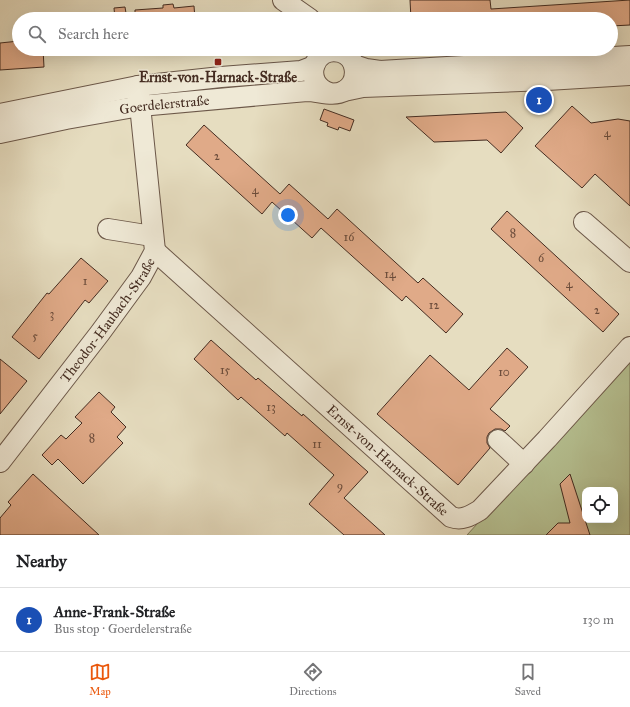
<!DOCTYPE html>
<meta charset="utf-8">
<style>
body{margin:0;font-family:"IM FELL Great Primer",serif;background:#f6f6f6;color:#202124}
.controls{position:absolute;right:12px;bottom:12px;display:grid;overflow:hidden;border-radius:8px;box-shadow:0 4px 16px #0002}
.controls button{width:36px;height:36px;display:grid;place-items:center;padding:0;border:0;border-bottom:1px solid #e0e0e0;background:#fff;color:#202124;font:20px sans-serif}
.you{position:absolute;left:288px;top:215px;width:14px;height:14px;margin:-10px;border:3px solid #fff;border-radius:50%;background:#1a73e8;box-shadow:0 0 0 6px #1a73e833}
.badge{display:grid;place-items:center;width:26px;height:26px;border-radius:50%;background:#ea580c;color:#fff;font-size:13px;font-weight:700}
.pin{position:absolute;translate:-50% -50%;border:2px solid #fff;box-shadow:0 1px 4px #0006}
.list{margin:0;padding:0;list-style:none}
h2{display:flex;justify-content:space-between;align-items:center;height:52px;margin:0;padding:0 16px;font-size:17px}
h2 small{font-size:13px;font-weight:400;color:#757577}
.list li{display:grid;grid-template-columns:26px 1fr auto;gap:12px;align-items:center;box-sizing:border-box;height:64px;padding:0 16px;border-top:1px solid #e0e0e0}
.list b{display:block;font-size:15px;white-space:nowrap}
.list p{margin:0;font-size:13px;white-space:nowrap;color:#757577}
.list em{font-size:13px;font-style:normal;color:#757577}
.icon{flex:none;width:22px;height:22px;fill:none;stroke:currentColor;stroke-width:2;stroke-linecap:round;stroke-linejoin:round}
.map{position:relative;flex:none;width:630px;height:535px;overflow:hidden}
.search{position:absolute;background:#fff;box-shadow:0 4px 16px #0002;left:12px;right:12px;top:12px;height:44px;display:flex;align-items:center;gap:10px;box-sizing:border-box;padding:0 14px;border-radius:22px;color:#757577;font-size:15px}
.sheet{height:116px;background:#fff}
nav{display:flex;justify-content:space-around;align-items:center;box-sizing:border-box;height:56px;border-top:1px solid #e0e0e0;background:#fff;font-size:11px;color:#757577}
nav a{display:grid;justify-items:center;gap:2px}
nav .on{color:#ea580c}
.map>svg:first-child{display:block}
.green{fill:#b6c192;stroke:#7d765a;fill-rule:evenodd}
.building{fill:#e0aa88;stroke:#442c21}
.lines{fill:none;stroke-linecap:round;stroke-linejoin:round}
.minor-casing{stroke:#6c5849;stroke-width:22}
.minor{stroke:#efe9d6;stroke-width:20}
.poi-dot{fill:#8f2418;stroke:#efe9d6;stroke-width:1.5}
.labels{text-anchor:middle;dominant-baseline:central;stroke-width:3;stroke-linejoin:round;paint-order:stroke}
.number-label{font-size:12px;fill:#6b4c3b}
.poi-label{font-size:14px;font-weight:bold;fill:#442c21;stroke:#efe9d6}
.street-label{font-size:14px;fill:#442c21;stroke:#efe9d6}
</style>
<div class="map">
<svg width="630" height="535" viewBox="0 0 630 535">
<rect width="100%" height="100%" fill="#e6ddc0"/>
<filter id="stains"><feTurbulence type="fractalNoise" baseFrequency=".005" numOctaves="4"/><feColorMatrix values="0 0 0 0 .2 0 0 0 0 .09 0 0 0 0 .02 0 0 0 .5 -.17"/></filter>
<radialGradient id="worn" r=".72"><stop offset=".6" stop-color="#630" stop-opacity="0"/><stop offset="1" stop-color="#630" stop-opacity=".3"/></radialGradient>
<path class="green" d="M 630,357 L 630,535 L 467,535 ZM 585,490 L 615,490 L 615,520 L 585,520 Z"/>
<path class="building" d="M 410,0 L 490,0 L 491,9 L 630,0 L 630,25 L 611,26 L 611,19 L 479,19 L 479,17 L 449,19 L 411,19 Z
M 173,4 L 174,8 L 194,6 L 195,19 L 135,19 L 135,10 L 163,8 L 163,5 Z
M 125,7 L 127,19 L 115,19 L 114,8 Z
M 19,41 L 19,49 L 43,49 L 44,67 L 0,70 L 0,43 Z
M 572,106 L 591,123 L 618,119 L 630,121 L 630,206 L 595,174 L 582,188 L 535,146 Z
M 324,109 L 354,120 L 350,131 L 339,127 L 338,130 L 327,126 L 328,123 L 320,120 Z
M 506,112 L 523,128 L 501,153 L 487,140 L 434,142 L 406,117 Z
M 204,125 L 280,194 L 289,184 L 328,219 L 337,209 L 418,283 L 423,278 L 463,314 L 446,333 L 406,296 L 402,301 L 321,228 L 312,238 L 272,202 L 262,214 L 186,145 Z
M 507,211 L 619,314 L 603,332 L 491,229 Z
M 81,258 L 108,281 L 89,303 L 85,300 L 39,359 L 12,337 L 47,293 L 49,294 Z
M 211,340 L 256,380 L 258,378 L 302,416 L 303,414 L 368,472 L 344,498 L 385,535 L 344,535 L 309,504 L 334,475 L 287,433 L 285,436 L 241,397 L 238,400 L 194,359 Z
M 507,348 L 528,367 L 490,409 L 510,426 L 505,431 L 501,429 L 495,429 L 489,433 L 487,437 L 487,443 L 490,448 L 458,485 L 377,414 L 430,355 L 469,390 Z
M 0,359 L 27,381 L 0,414 Z
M 99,392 L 115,407 L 111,412 L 126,427 L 117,437 L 123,443 L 83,484 L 58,459 L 52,465 L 42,455 L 61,435 L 66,439 L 82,423 L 75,417 Z
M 33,474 L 99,535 L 0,535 L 0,518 L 11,505 L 8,502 Z
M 570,474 L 590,535 L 546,535 L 558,523 L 570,523 L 560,484 Z"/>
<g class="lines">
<g class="minor-casing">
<g id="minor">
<path d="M 283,0 L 310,19"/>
<path d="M 354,65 L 366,69 L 380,71 L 630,56"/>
<path d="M 344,91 L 363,87 L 547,80 L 630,75"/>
<path d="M 0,114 L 138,86 L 221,77 L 301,71 L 314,66"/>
<path id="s1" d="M 0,133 L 66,119 L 140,106 L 307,91 C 318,91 334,97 344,91 C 360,82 358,57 340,52 C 313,45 301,84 330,93"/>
<path d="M 584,222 L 630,262"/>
<path d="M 108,229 L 152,236"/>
<path id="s2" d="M 155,251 L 451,517 C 462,521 470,516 480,510 L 547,439 L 630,347"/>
<path d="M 498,440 L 524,464"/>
<path id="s3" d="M 0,462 L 100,333 L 141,277 L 155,251 L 138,86"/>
</g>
</g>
<use href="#minor" class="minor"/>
</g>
<rect class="poi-dot" x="214" y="58" width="8" height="8" rx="2"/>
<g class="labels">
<g class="number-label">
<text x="607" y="133">4</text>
<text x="217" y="156">2</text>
<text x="255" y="190">4</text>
<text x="513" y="233">8</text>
<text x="349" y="237">16</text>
<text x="541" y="258">6</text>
<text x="390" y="274">14</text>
<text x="85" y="281">1</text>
<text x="569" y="284">4</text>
<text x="434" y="305">12</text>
<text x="597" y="310">2</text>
<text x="52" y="314">3</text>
<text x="35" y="336">5</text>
<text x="225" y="370">15</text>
<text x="504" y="372">10</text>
<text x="271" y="407">13</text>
<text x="92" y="438">8</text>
<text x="317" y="444">11</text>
<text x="340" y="486">9</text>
</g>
<g class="poi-label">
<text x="218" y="77">Ernst-von-Harnack-Straße</text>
</g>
<g class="street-label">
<text stroke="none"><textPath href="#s1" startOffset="167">Goerdelerstraße</textPath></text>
<text stroke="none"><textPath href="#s3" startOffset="178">Theodor-Haubach-Straße</textPath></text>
<text stroke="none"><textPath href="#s2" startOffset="313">Ernst-von-Harnack-Straße</textPath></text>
</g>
</g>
<rect width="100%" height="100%" filter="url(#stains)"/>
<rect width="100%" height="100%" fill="url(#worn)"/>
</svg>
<div class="controls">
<button><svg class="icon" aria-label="locate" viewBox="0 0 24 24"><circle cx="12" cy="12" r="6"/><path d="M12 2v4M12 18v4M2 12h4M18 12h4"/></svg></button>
</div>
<div class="you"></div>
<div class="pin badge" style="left:539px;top:100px;background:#1a4fb4">1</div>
<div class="search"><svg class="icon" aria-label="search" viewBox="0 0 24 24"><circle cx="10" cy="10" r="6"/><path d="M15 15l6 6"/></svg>Search here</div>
</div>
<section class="sheet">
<h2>Nearby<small></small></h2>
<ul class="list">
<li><span class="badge" style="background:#1a4fb4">1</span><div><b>Anne-Frank-Straße</b><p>Bus stop · Goerdelerstraße</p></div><em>130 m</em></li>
</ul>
</section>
<nav>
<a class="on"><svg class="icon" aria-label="map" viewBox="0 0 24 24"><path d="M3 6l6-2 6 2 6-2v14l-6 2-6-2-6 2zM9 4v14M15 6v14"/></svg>Map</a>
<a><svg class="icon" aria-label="directions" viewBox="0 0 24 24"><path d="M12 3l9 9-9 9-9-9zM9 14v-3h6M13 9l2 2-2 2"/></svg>Directions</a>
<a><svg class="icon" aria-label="saved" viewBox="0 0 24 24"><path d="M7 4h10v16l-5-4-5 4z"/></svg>Saved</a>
</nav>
